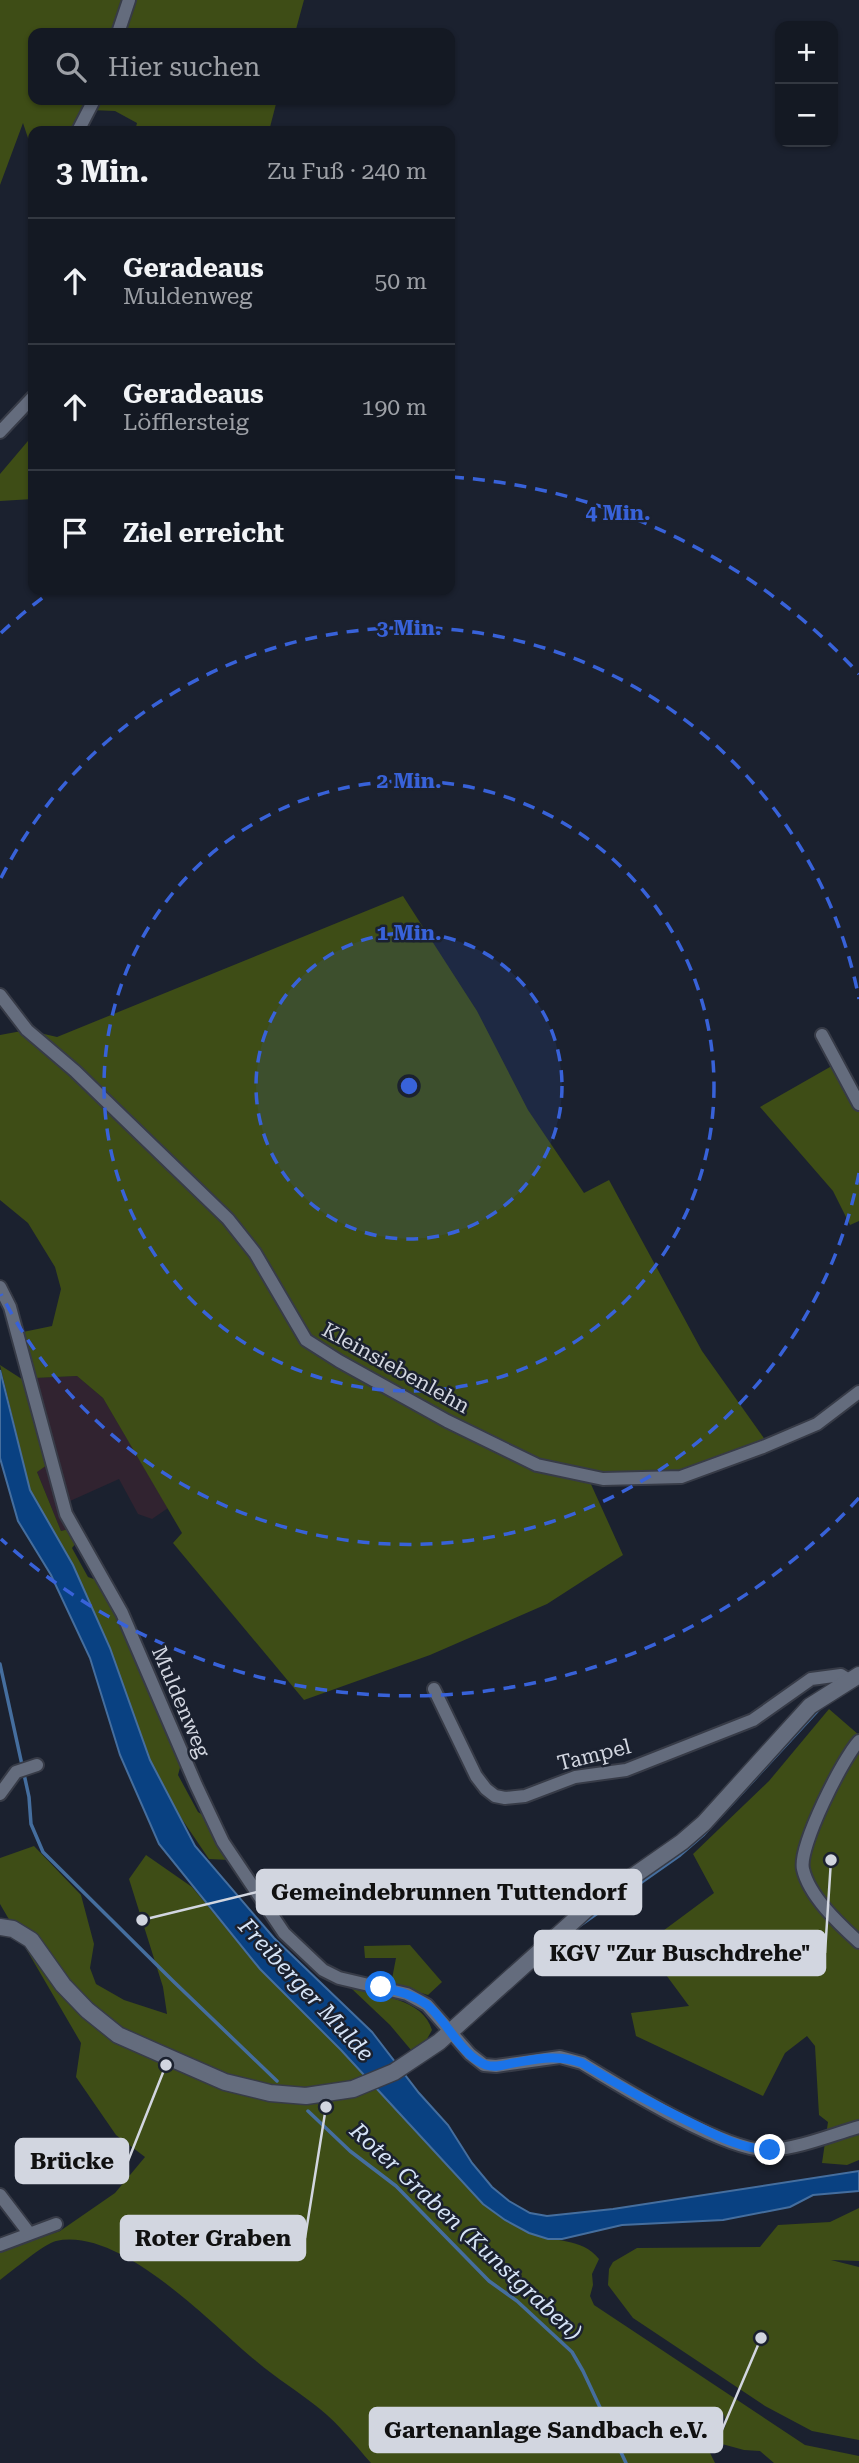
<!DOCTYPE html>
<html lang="de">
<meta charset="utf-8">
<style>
body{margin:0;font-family:"Roboto Serif",serif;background:#1d222b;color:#f1f3f6}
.controls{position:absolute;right:21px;top:21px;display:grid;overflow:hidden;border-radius:14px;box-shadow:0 2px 5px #0004}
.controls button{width:63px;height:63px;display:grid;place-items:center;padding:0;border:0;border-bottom:2px solid #333841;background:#141923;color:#f1f3f6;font:35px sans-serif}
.stop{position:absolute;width:21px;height:21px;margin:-16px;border:5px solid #1a73e8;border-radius:50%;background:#fff}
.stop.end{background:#1a73e8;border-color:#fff;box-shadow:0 2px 7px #0008}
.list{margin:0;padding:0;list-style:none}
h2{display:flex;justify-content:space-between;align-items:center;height:91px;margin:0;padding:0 28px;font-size:30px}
h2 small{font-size:23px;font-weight:400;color:#9da0a6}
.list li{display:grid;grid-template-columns:46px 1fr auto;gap:21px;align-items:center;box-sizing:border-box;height:126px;padding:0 28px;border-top:2px solid #333841}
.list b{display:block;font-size:26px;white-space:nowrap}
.list p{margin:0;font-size:23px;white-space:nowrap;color:#9da0a6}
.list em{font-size:23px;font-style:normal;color:#9da0a6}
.icon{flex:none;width:38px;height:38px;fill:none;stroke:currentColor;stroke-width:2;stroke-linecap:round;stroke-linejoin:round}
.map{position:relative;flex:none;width:859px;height:2463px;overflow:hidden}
.search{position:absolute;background:#141923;box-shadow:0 2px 5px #0004;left:28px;top:28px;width:427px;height:77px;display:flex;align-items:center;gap:18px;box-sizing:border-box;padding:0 24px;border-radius:14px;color:#9da0a6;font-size:26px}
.panel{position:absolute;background:#141923;box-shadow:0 2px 5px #0004;left:28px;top:126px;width:427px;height:469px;border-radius:14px}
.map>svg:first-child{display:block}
.industrial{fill:#312330}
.green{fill:#3e4d16}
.water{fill:#094182;stroke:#456e9e;stroke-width:2}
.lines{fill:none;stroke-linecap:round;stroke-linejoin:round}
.stream{stroke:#456e9e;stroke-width:3.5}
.minor-casing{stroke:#373b47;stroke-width:16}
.tertiary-casing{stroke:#373b47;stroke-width:19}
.minor{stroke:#646c7d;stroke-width:12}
.tertiary{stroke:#646c7d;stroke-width:16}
.route{stroke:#1a73e8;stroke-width:9}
.ring{fill:none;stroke:#3862d9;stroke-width:3.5;stroke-dasharray:12 9}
.labels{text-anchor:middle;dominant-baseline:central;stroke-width:5;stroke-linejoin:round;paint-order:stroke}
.street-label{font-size:21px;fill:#d2d6e0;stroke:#1b212f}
.water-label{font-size:23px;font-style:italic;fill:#d6e4f7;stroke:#1b212f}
.centre{fill:#3862d9;stroke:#1b212f;stroke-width:3.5}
.ring-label{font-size:21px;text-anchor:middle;font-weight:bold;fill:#3862d9;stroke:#1b212f;stroke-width:5;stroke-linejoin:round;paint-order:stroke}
.leader{fill:none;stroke:#d2d6e0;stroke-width:2.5}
.callout-dot{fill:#d2d6e0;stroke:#1b212f;stroke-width:2.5}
.callout{fill:#d2d6e0;stroke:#d2d6e0;stroke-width:2.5}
.callout-label{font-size:23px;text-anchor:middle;font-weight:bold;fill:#111}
</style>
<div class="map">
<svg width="859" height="2463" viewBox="0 0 859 2463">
<rect width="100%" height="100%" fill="#1b212f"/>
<path class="industrial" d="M 77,1376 L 103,1398 L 168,1508 L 152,1519 L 138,1514 L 119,1479 L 70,1501 L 69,1529 L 61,1531 L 37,1472 L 35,1378 Z"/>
<path class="green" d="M 0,0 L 304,0 L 295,33 L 33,33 L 33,100 L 277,100 L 269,131 L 135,131 L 137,123 L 115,111 L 91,110 L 81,131 L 33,131 L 33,153 L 23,123 L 0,185 Z
M 33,435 L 33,499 L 0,501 L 0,474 Z
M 403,896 L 477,1011 L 528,1110 L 584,1193 L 609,1180 L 702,1351 L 766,1441 L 676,1473 L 585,1471 L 623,1555 L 547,1604 L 430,1655 L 304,1700 L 173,1543 L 182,1533 L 103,1398 L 77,1376 L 35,1378 L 23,1332 L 52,1326 L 61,1289 L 55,1267 L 28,1223 L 0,1200 L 0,1035 L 27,1030 L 57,1037 Z
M 837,1063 L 859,1102 L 859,1221 L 850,1225 L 833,1191 L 760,1107 Z
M 0,1365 L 28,1383 L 47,1465 L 37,1472 L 61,1531 L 69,1529 L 76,1543 L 72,1548 L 88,1577 L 99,1581 L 117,1615 L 181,1764 L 178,1775 L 198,1812 L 206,1817 L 230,1860 L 209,1859 L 175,1809 L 150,1760 L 110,1648 L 73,1565 L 30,1490 Z
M 829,1709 L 859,1735 L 859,2160 L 847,2165 L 822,2163 L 828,2122 L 819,2115 L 815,2046 L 807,2036 L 785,2053 L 763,2096 L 636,2036 L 631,2013 L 689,2006 L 644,1945 L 714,1893 L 693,1854 L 769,1781 Z
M 34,1846 L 81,1895 L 94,1944 L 90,1968 L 96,1984 L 124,2000 L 167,2014 L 163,1987 L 129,1879 L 146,1855 L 192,1887 L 260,1969 L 341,2050 L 483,2204 C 498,2215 513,2226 530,2233 C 553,2243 582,2237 599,2259 L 592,2274 L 593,2285 L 590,2296 L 594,2305 L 805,2445 L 859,2456 L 859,2463 L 774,2463 L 760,2451 L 744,2450 L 722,2444 L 720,2436 L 726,2425 L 724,2414 L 706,2438 L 706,2445 L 715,2463 L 371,2463 C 355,2445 339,2424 320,2409 C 299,2392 276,2378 256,2361 C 210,2323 121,2227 56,2241 C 45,2243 11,2272 0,2280 L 0,2251 L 60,2231 L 115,2193 L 145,2157 L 116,2135 L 76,2077 L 81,2043 L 0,1904 L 0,1858 Z
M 410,1945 L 442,1982 L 428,1995 L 391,1984 L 396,1958 L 365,1958 L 364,1946 Z
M 352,1989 C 379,1995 423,1999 432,2030 L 427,2039 L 411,2050 L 390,2025 Z
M 859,2208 L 859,2261 L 831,2260 L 859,2267 L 859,2440 L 812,2431 L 765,2406 L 633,2318 L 608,2285 L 609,2269 L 613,2262 L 637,2248 L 760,2247 L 778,2225 L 830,2222 Z"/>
<path class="water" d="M 0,1370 L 30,1490 L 73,1565 L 110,1648 L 150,1760 L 195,1846 L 274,1938 L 372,2032 L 419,2093 L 448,2125 L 472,2163 L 492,2187 L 509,2201 L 530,2213 L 547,2216 L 613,2209 L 859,2171 L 859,2191 L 813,2195 L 790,2207 L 723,2220 L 622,2225 L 562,2239 L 548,2239 L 529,2233 L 505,2220 L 483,2204 L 341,2050 L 260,1969 L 159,1844 L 120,1755 L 90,1658 L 51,1575 L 18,1521 L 0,1458 Z"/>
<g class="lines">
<path class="stream" d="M 0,1664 L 29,1797 L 31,1824 L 43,1852 L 173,1981 L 277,2081
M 562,1944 L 579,1926 L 680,1855 L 703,1835 L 819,1709
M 308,2111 L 350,2151 L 396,2186 L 489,2281 L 517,2301 L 572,2352 L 583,2371 L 626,2463"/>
<g class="minor-casing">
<path id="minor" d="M 118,33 L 129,0
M 78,131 L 94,100
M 0,432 L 33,397
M 0,995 L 27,1030 L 75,1071 L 228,1219 L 255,1253 L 306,1340 L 339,1361 L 447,1421 L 537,1465 L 603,1479 L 681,1477 L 763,1447 L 817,1424 L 859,1392
M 822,1035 L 859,1104
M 0,1287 L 10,1307 L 66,1514 L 122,1613 L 196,1785 L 223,1842 L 284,1933 L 323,1970 L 339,1978 L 407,1994 L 427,2005 L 470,2054 L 484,2065 L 496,2066 L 560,2057 L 582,2063 C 620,2086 729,2154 770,2150 C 800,2148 831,2135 859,2127
M 434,1689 L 476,1776 L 486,1789 L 495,1796 L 505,1798 L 525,1796 L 575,1777 L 626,1770 L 753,1720 L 811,1679 L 841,1675 L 849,1680
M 859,1741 C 843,1758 798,1847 803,1869 C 809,1896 839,1924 859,1942
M 0,1794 L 16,1772 L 37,1765
M 0,2195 L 29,2233
M 0,2245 L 56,2224"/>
</g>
<g class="tertiary-casing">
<path id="tertiary" d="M 0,1927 L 13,1929 L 31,1940 L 63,1985 L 87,2010 L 118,2035 L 161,2054 L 225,2082 L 270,2093 L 306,2096 L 353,2089 L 394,2072 L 439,2042 L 589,1907 L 682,1842 L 704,1823 L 810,1706 L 859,1675"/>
</g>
<use href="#minor" class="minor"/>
<use href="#tertiary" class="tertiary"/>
</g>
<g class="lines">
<path class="route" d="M 381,1987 C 396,1991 412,1994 426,2004 C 446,2019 462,2057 486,2065 C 495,2068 504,2065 513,2063 C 537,2059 558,2054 582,2063 C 618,2085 654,2105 693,2124 C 717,2136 742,2149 770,2150"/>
</g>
<circle cx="409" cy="1086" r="153" fill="#3862d9" fill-opacity=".12"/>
<g class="ring">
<circle cx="409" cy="1086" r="153"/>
<circle cx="409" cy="1086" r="305"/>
<path d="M859 1173A458 458 0 0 1 1 1294M1 878A458 458 0 0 1 859 999"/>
<path d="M859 1498A610 610 0 0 1 1 1539M1 633A610 610 0 0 1 50 592M452 477A610 610 0 0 1 859 674"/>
</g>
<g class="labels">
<g class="street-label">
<text transform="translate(396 1368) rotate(29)">Kleinsiebenlehn</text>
<text transform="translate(181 1702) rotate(67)">Muldenweg</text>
<text transform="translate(594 1755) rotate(-14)">Tampel</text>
</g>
<g class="water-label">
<text transform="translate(306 1990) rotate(47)">Freiberger Mulde</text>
<text transform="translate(466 2232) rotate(43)">Roter Graben (Kunstgraben)</text>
</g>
</g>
<circle cx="409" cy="1086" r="10" class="centre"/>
<g class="ring-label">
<text x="618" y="520">4 Min.</text>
<text x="409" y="635">3 Min.</text>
<text x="409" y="788">2 Min.</text>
<text x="409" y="940">1 Min.</text>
</g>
<path class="leader" d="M142 1920L257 1892M831 1860L825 1953M166 2065L128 2161M326 2107L305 2238M761 2338L722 2430"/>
<g class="callout-dot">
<circle cx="142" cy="1920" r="7"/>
<circle cx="831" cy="1860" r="7"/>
<circle cx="166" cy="2065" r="7"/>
<circle cx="326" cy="2107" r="7"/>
<circle cx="761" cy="2338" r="7"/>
</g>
<g class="callout">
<rect x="257" y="1870" width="384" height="44" rx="7"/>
<rect x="535" y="1931" width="290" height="44" rx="7"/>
<rect x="16" y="2139" width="112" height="44" rx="7"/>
<rect x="121" y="2216" width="184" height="44" rx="7"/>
<rect x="370" y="2408" width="352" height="44" rx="7"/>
</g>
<g class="callout-label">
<text x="449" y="1900">Gemeindebrunnen Tuttendorf</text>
<text x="680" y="1961">KGV "Zur Buschdrehe"</text>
<text x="72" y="2169">Brücke</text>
<text x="213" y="2246">Roter Graben</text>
<text x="546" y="2438">Gartenanlage Sandbach e.V.</text>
</g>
</svg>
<div class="controls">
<button>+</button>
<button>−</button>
</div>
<div class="stop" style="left:381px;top:1987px"></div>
<div class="stop end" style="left:770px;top:2150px"></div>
<div class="search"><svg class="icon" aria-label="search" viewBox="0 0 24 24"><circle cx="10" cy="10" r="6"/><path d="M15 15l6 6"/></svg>Hier suchen</div>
<section class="panel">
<h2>3 Min.<small>Zu Fuß · 240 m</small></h2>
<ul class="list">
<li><svg class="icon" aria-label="ahead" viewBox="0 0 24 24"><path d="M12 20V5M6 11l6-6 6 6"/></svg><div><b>Geradeaus</b><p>Muldenweg</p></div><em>50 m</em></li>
<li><svg class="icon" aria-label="ahead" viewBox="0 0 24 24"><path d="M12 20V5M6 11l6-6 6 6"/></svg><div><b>Geradeaus</b><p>Löfflersteig</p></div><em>190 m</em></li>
<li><svg class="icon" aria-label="arrive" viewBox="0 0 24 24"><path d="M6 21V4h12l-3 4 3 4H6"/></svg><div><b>Ziel erreicht</b></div></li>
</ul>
</section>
</div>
